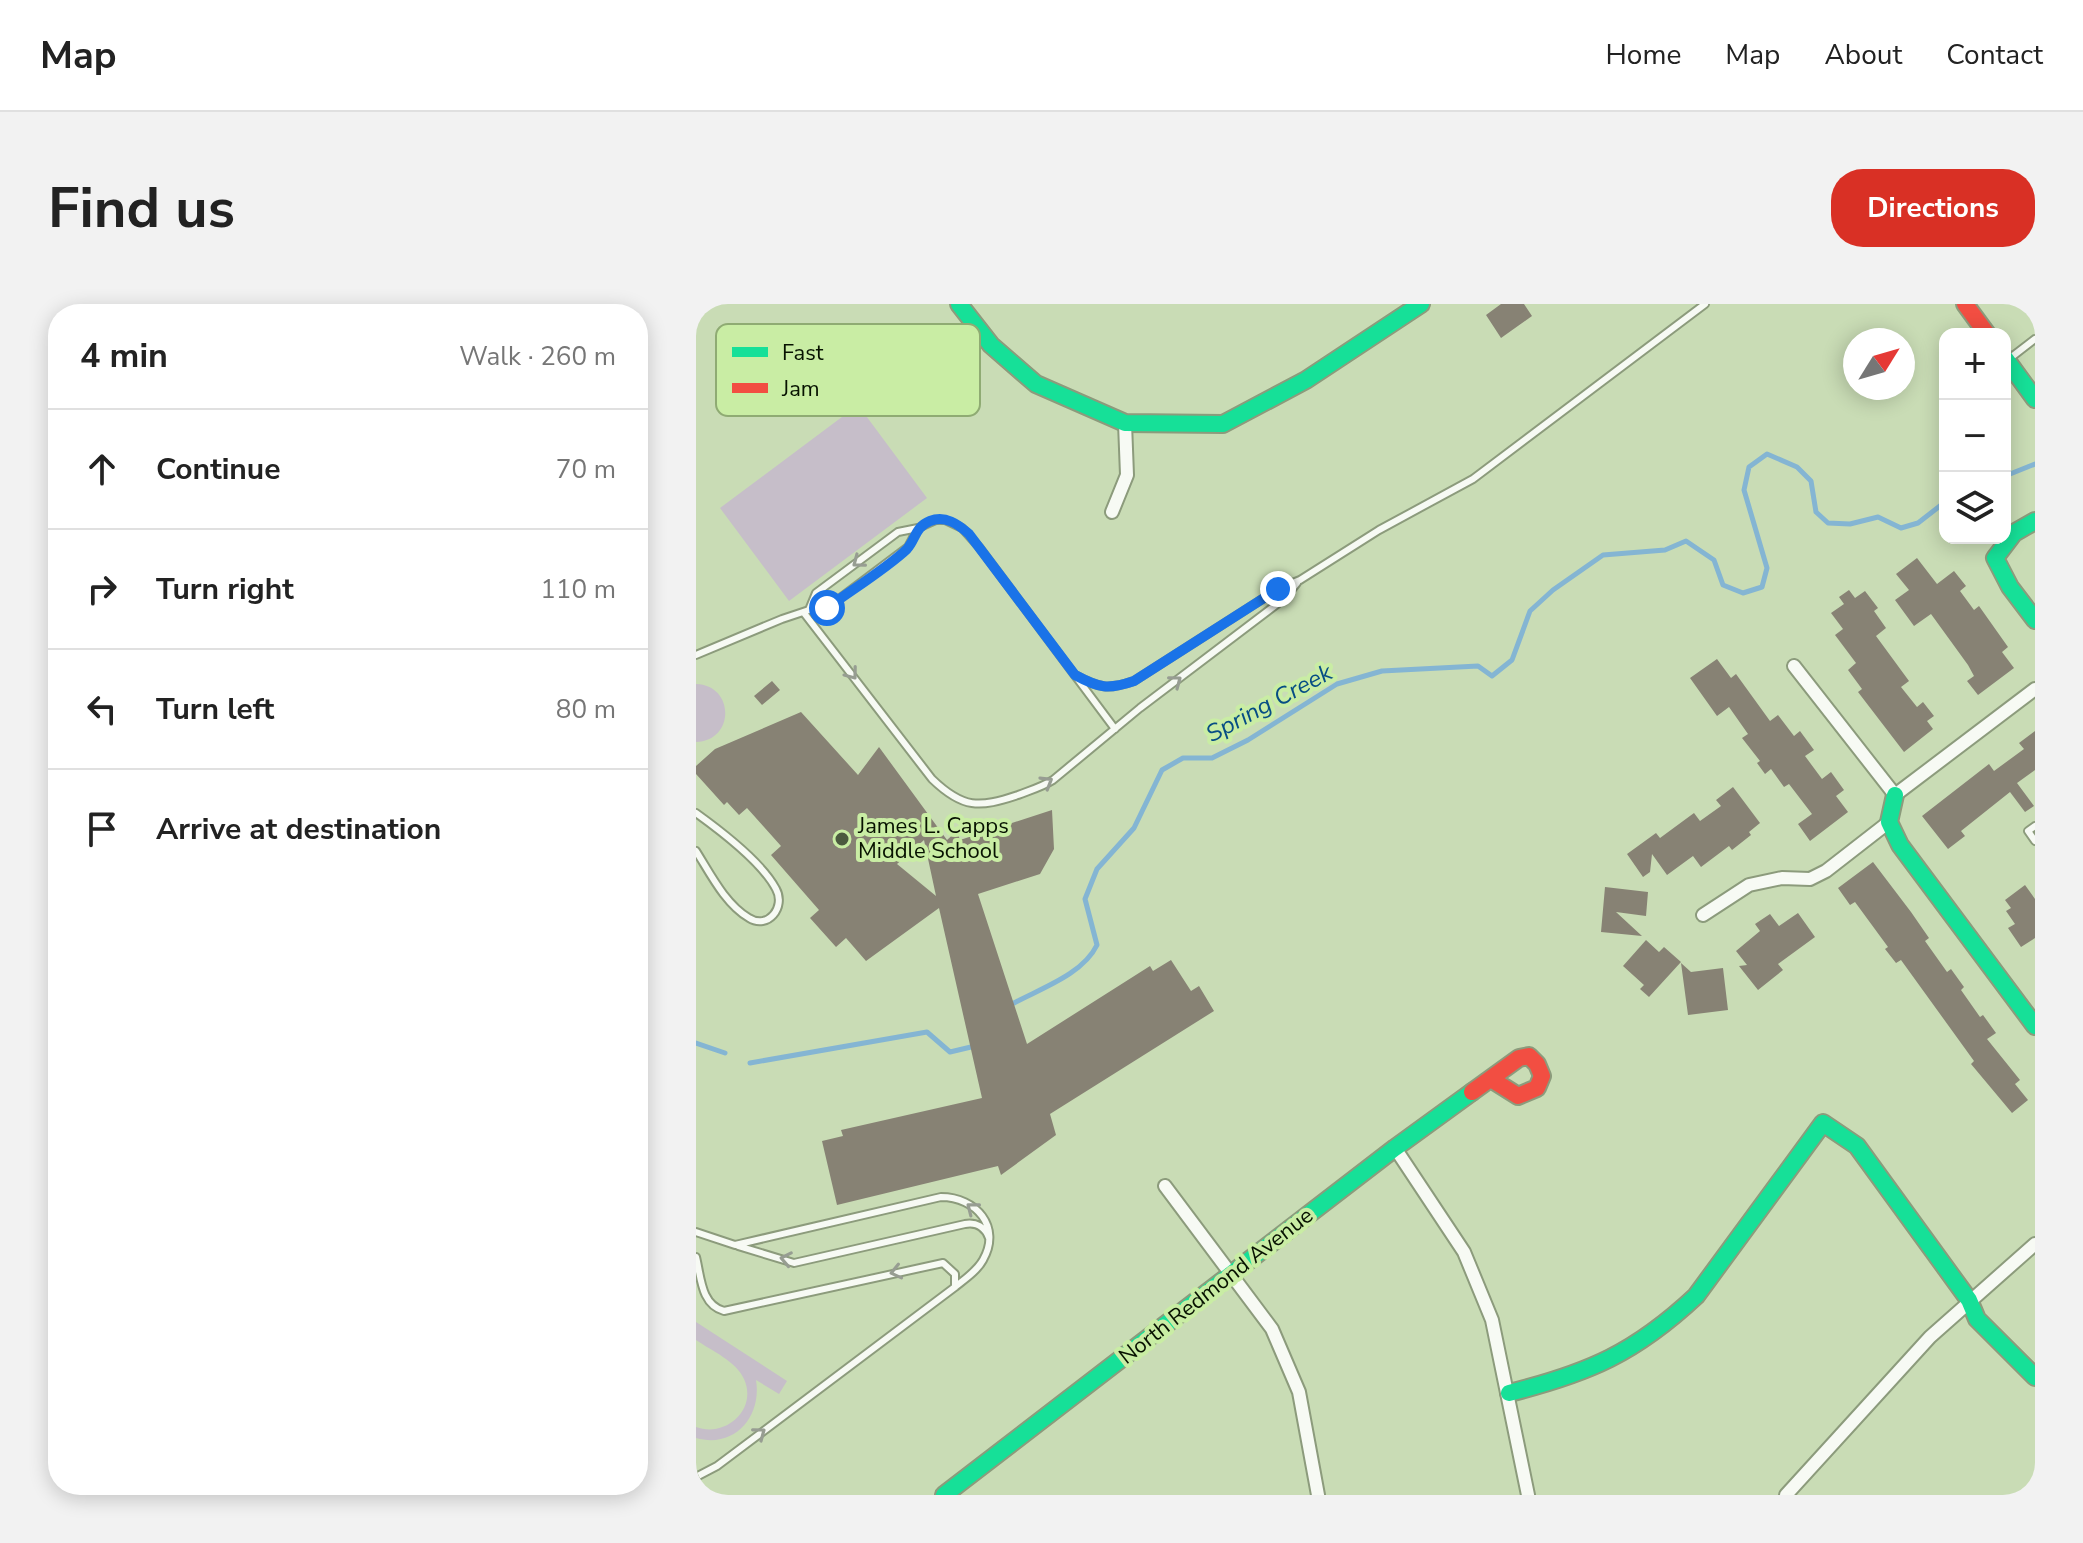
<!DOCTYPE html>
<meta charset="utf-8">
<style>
body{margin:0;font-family:"Nunito Sans",sans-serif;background:#f2f2f2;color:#222}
.controls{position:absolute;right:24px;top:24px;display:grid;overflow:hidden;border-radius:16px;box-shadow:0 4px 20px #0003}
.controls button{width:72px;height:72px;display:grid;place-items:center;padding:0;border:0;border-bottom:2px solid #e0e0e0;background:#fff;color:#222;font:40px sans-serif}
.compass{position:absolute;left:1147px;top:24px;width:72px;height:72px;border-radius:50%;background:#fff;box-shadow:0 4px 20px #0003;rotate:53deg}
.stop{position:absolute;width:24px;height:24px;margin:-18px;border:6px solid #1a73e8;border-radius:50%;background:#fff}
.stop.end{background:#1a73e8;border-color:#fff;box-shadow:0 2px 8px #0008}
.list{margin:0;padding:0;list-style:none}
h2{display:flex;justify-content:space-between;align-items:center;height:104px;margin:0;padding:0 32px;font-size:34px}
h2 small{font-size:26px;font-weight:400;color:#767676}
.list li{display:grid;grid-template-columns:52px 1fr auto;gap:24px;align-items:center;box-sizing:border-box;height:120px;padding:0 32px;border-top:2px solid #e0e0e0}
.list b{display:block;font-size:30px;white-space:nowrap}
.list em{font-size:26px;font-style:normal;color:#767676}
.icon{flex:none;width:44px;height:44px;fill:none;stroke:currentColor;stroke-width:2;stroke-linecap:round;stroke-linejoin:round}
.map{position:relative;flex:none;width:1339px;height:1191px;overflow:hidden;border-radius:32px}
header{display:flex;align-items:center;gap:48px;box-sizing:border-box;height:112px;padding:0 40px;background:#fff;border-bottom:2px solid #e0e0e0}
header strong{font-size:38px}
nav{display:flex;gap:44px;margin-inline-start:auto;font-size:28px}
.intro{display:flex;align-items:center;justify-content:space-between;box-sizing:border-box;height:192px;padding:0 48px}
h1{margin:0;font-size:56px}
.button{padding:20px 36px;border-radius:32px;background:#d93025;color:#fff;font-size:28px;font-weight:700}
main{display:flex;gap:48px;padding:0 48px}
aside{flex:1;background:#fff;border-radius:32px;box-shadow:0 4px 20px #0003}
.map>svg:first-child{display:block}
.pitch{fill:#c6bec9}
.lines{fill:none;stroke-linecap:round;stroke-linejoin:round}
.stream{stroke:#84b5d3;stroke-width:5}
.building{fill:#878274;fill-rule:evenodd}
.lane-casing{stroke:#8c9b7c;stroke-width:10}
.street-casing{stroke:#8c9b7c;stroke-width:16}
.fast-casing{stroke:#8c9b7c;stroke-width:20}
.jam-casing{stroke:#8c9b7c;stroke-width:20}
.lane{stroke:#f7faf4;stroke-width:6}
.street{stroke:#f7faf4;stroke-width:12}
.fast{stroke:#16e098;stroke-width:16}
.jam{stroke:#f24e42;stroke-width:16}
.oneway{stroke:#979d92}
.route{stroke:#1a73e8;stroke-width:10}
.poi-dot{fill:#4b593f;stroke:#c9eda4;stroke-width:3}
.labels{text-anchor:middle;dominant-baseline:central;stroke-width:8;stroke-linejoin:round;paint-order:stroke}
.poi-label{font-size:22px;fill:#071200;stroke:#c9eda4;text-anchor:start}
.street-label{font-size:22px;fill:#071200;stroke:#c9eda4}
.water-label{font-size:24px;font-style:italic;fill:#064d84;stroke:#c9eda4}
.key{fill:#c9eda4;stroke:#8fab73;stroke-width:2}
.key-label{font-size:22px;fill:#071200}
</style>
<header>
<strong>Map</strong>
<nav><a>Home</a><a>Map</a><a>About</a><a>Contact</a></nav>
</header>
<div class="intro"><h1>Find us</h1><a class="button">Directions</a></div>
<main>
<aside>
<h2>4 min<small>Walk · 260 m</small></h2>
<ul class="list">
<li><svg class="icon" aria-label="ahead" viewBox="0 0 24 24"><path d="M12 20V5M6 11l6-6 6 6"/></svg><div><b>Continue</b></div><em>70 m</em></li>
<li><svg class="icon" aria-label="right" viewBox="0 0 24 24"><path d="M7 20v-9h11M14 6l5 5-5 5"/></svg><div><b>Turn right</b></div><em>110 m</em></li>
<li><svg class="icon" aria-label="left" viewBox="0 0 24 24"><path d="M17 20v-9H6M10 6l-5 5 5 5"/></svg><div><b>Turn left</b></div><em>80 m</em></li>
<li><svg class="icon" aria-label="arrive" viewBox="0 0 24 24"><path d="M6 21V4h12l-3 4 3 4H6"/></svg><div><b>Arrive at destination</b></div></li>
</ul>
</aside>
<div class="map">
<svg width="1339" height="1191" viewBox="0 0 1339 1191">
<rect width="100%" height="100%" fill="#c9dcb5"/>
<path class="pitch" d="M 162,101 L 231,194 L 93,297 L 24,204 Z
M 0,380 C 39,381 39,437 0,438 Z
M 0,1018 L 91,1077 L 83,1090 L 60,1076 C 66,1112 39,1145 0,1134 L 0,1123 C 29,1134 62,1106 48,1075 C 40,1057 16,1047 0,1036 Z"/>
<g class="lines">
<path class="stream" d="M 1309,172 L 1339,160
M 318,699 C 346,684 387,670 401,641 L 389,595 L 401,565 L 438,524 L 466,466 L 487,454 L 516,454 L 552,436 L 641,380 L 686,367 L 782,362 L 796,372 L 816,356 L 834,307 L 857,286 L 907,251 L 969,246 L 990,237 L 1018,256 L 1027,281 L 1047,289 L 1066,283 L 1071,264 L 1048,186 L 1053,163 L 1071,150 L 1101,163 L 1115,177 L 1120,208 L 1132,219 L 1154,220 L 1182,213 L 1205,224 L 1222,219 L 1249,198
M 0,739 L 29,749
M 54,759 L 231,728 L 254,748 L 275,743"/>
</g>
<path class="building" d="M 805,0 L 828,0 L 836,12 L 805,34 L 790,11 Z
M 1221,254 L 1241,280 L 1258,267 L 1270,282 L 1264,287 L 1278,306 L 1283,302 L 1312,343 L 1306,348 L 1318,364 L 1282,391 L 1271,377 L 1278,372 L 1272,361 L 1235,310 L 1218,322 L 1199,296 L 1213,286 L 1200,270 Z
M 1153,286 L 1159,294 L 1169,287 L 1182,304 L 1178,307 L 1190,324 L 1180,332 L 1213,377 L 1205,383 L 1221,403 L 1227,398 L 1238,412 L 1231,417 L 1237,425 L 1208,448 L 1162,388 L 1166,385 L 1152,366 L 1160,359 L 1139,331 L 1147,325 L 1135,309 L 1148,300 L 1143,293 Z
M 1021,355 L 1035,374 L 1040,370 L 1074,417 L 1082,411 L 1098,432 L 1104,427 L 1118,446 L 1109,452 L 1126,475 L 1135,468 L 1148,486 L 1140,492 L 1152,508 L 1114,537 L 1102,520 L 1116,510 L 1093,480 L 1088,483 L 1075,465 L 1069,470 L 1061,459 L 1064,457 L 1046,434 L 1052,430 L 1033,403 L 1021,412 L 994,374 Z
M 76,377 L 84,386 L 66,401 L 58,392 Z
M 105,408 L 162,471 L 183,443 L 251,536 L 261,527 L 264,536 L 356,506 L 358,545 L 344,570 L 282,590 L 331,740 L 454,662 L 457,667 L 475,656 L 495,687 L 503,682 L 518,707 L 354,810 L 360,831 L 305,871 L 302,862 L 141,901 L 126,837 L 147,832 L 145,826 L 286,794 L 243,604 L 170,657 L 150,634 L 140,643 L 114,614 L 123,606 L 75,551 L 85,542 L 51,504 L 43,511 L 31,498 L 28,501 L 0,470 L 0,462 L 19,445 ZM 228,536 L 240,592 L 201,560 Z
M 1339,427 L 1339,466 L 1321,479 L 1338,502 L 1329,508 L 1314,488 L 1265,527 L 1269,532 L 1252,545 L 1226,512 L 1293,460 L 1298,467 L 1328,445 L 1323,439 Z
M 1037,483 L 1064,519 L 1053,528 L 1055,531 L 1036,546 L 1033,542 L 1005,563 L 997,552 L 971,571 L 956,550 L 954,568 L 947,573 L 931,550 L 960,529 L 964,534 L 998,509 L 1004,517 L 1025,502 L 1020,496 Z
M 1177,558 L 1215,608 L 1233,634 L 1229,637 L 1251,668 L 1255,665 L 1268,683 L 1265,686 L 1284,713 L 1287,711 L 1300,729 L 1291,735 L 1324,776 L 1319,780 L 1332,796 L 1316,809 L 1275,760 L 1278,757 L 1205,656 L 1200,659 L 1189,645 L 1192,643 L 1159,598 L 1154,601 L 1142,584 Z
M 1329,581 L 1339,595 L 1339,634 L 1325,643 L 1312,624 L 1319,620 L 1310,607 L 1315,604 L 1309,596 Z
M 909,583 L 952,588 L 950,612 L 920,608 L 946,632 L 905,628 Z
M 1102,609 L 1119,633 L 1082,660 L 1087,666 L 1062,686 L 1043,662 L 1051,661 L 1040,647 L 1064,627 L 1059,620 L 1074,610 L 1083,622 Z
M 950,636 L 963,648 L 968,643 L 985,658 L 953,693 L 944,685 L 948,681 L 927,662 Z
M 985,659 L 995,668 L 1027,664 L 1032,706 L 992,711 Z"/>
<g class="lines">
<g class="lane-casing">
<path id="lane" d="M 1313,55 L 1339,35
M 113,306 L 120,289 L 202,228 L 222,224 L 240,216 L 249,216 L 266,224 L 283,243 L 419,425
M 108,309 L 236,475 C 267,505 283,504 322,491 C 335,486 346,483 357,476 L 444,404 L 589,294 L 601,279
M 0,351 L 86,315 L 113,306 L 131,304 L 212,243 L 222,224
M 379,371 C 403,384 412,386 438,377 L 582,285 L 604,276 L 683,226 L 777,175 L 1009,0
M 0,509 C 25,527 66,558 80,585 C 90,603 72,626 53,614 C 29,600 14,569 0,547
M 1339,522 L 1332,527 L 1339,537
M 0,928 L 39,941 L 245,893 C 280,893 306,923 287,956 C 281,967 269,975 259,983 L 21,1162 L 0,1173
M 42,942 L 98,959 L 269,920 C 280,918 289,923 293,934
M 0,953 C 5,973 5,1001 28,1007 L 247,959 L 259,970 L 259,983"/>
</g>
<g class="street-casing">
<path id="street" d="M 416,208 L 431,171 L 429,119
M 1098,362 L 1199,491 L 1339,385
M 1007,611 L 1053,581 L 1086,574 L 1114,575 L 1130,567 L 1193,518
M 699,844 L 768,948 L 796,1016 L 832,1191
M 469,882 L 576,1025 L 603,1088 L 622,1191
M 1090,1191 L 1234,1033 L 1339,940"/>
</g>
<g class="fast-casing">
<path id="fast" d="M 263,0 L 295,41 L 340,80 L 429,119 L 527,120 L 610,76 L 725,0
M 1309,54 L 1339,95
M 1339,217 L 1318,229 L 1299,254 L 1314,283 L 1339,316
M 1199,491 L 1193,518 L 1204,541 L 1339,722
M 813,1089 C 893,1069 939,1049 1000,992 L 1127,819 L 1161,842 L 1273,996 L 1281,1015 L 1339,1073
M 248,1191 L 699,844 L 776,788"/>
</g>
<g class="jam-casing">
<path id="jam" d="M 1269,0 L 1291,30
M 776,788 L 823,754 L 833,752 L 841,760 L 846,772 L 841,784 L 822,792 L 795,775"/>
</g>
<use href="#lane" class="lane"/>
<use href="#street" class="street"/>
<use href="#fast" class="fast"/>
<use href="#jam" class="jam"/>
</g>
<defs><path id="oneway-chevron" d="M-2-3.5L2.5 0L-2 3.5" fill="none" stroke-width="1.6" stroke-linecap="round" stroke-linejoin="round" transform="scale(2)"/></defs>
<g class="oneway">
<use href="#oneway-chevron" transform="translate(162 258) rotate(143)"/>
<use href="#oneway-chevron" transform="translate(156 370) rotate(53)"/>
<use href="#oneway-chevron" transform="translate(480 377) rotate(-37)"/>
<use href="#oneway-chevron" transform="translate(351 478) rotate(-31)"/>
<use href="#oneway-chevron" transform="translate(276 904) rotate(-142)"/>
<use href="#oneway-chevron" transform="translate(90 955) rotate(-169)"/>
<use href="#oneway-chevron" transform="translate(200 968) rotate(167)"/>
<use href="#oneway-chevron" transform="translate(64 1129) rotate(-37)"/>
</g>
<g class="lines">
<path class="route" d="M 131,304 C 154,287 191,264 211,245 C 220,235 219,223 234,217 C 249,211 262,220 273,230 L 379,371 C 403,384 412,386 438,377 L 582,285"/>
</g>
<circle class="poi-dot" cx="146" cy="535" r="8"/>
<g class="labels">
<g class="poi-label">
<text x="162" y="522">James L. Capps<tspan x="162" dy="25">Middle School</tspan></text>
</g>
<g class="street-label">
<text transform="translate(520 982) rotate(-38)">North Redmond Avenue</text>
</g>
<g class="water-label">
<text transform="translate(573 399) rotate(-28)">Spring Creek</text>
</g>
</g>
<rect x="20" y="20" width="264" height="92" rx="12" class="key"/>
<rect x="36" y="43" width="36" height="10" fill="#16e098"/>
<rect x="36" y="79" width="36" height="10" fill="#f24e42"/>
<g class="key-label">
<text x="86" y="56">Fast</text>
<text x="86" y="92">Jam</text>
</g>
</svg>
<div class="controls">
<button>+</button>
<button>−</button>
<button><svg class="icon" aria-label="layers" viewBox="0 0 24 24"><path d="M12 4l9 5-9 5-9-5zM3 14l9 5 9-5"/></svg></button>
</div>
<svg class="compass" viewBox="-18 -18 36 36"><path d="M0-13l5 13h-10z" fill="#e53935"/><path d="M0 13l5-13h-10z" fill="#767676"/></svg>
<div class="stop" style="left:131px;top:304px"></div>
<div class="stop end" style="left:582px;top:285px"></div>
</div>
</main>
